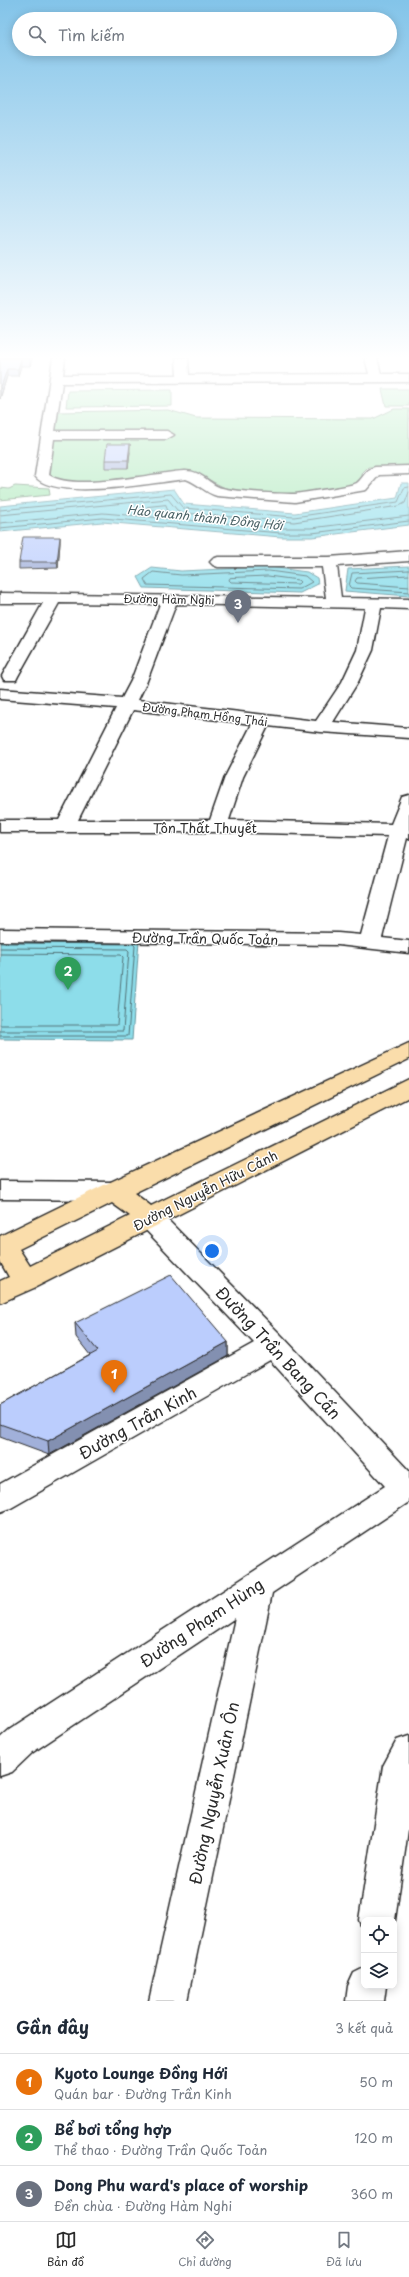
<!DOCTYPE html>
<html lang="vi">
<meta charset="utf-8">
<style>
body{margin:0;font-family:"Playpen Sans",sans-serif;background:#f6f6f7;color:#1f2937}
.controls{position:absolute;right:12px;bottom:12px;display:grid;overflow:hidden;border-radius:8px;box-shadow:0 2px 10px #0003}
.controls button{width:36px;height:36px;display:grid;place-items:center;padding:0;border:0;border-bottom:1px solid #e0e1e3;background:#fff;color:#1f2937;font:20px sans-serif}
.you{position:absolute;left:212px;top:1251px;width:14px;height:14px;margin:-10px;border:3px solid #fff;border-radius:50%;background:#1a73e8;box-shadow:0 0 0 6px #1a73e833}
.badge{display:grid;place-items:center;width:26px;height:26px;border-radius:50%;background:#2b2b2b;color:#fff;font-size:13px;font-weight:700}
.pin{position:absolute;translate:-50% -33px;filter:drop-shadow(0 1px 2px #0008)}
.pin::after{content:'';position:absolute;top:21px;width:14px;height:12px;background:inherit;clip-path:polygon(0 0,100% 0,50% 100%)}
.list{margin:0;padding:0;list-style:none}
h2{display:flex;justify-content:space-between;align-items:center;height:52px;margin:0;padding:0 16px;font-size:17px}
h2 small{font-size:13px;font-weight:400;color:#747a83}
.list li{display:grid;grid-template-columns:26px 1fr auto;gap:12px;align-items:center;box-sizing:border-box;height:56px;padding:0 16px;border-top:1px solid #e0e1e3}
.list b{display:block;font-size:15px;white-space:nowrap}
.list p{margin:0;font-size:13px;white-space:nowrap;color:#747a83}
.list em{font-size:13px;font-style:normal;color:#747a83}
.icon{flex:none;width:22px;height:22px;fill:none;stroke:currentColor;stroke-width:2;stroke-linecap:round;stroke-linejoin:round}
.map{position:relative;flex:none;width:409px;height:2001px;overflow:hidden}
.search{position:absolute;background:#fff;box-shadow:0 2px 10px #0003;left:12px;right:12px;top:12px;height:44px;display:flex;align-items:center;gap:10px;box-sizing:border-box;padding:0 14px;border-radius:22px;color:#747a83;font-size:15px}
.sheet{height:220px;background:#fff}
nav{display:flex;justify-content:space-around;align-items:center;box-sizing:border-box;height:56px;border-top:1px solid #e0e1e3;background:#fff;font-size:11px;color:#747a83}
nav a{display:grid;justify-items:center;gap:2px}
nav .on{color:#2b2b2b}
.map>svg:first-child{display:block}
.green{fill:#a1e5b1;stroke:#66886e}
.water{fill:#8dddea;stroke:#66969e}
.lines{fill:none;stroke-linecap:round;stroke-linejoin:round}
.shore{stroke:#527277;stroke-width:1}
.minor-casing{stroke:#2b2b2b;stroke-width:3}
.major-casing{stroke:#2b2b2b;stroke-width:3}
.minor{fill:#fff;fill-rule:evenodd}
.major{fill:#faddab;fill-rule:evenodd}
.wall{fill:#a1b0da;stroke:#2b2b2b}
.shaded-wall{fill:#8390b1;stroke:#2b2b2b}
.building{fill:#bbcdfd;stroke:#2b2b2b}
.labels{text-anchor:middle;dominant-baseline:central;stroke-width:3;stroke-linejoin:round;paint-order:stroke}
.far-street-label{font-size:11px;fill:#2b2b2b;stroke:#fff}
.far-water-label{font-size:12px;font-style:italic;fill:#486064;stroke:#fff}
.street-label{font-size:13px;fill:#2b2b2b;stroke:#fff}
.near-street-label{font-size:16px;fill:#2b2b2b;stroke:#fff}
</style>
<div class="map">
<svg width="409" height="2001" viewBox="0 0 409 2001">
<rect width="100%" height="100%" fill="#fff"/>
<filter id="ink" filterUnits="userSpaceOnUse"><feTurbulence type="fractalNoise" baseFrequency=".025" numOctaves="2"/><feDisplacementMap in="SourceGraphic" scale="8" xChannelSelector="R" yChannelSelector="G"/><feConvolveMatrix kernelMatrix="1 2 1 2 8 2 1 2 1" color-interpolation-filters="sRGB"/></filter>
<g filter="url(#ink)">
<path class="green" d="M 382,389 L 409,389 L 409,406 L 386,406 Z
M 172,390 L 172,406 L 66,407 L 68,391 Z
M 394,409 L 409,409 L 409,469 L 368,467 L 362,473 L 362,481 L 356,485 L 293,496 L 233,492 L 198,474 L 77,485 L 49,477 L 49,466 L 58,412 L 168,410 L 196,418 L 373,419 Z
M 15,486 L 49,488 L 50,495 L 0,500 L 0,488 L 9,489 Z"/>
<path class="water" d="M 401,483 L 409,483 L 409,525 L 312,537 L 281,537 L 102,522 L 0,532 L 0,506 L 174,489 L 184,504 L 295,513 L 397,498 Z
M 409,566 L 409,596 L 345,591 L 348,569 Z
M 269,567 L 307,572 L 317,578 L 318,584 L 300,593 L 144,588 L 138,577 L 152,568 L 181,571 Z
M 0,939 L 139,940 L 132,1040 L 0,1039 Z"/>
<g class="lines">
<path class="shore" d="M 166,505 L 168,512 L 146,509 L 147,507 Z
M 0,510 L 171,494 L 183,508 L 294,517 L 398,502 L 404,488 L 409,487
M 0,515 L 168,499 L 177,510 L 183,513 L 294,522 L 399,506 L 405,503 L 409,492
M 0,523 L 103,513 L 281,528 L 311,528 L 409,516
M 0,528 L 102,518 L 281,533 L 312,533 L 409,521
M 409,570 L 352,573 L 349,586 L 351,588 L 409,592
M 269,571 L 305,576 L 312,582 L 299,589 L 147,585 L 144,579 L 153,572 L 181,575 Z
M 409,575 L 357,578 L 355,581 L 357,583 L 409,587
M 268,576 L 298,580 L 300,582 L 298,584 L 231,582 L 229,580 L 230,578 Z
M 0,943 L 133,944 L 135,946 L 128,1036 L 0,1036
M 0,948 L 127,949 L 129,951 L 123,1031 L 0,1031
M 0,954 L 121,955 L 123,957 L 117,1025 L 0,1025"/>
<g class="minor-casing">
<path id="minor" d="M 53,358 L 65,358 L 63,375 L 177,375 L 176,358 L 188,358 L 189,375 L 369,374 L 365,358 L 377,358 L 381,374 L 409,374 L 409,382 L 62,383 L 55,431 L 167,431 L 174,435 L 167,439 L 54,439 L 49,475 C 73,492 154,473 184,471 C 202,470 209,485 222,488 C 236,492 279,494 295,494 C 302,493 353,486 357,483 C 364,477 366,469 375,467 L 409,466 L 409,474 L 379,475 L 366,490 L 295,502 L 217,496 C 205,493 198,483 186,479 C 156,482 53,502 35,476 Z
M 409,551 L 409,561 L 337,566 L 341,598 L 409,599 L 409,609 L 381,608 L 373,650 L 358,682 L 333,722 L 409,728 L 409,738 L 321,732 L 268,726 L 243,777 L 229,820 L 391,824 L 402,797 L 409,795 L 409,839 L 407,838 L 382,938 L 409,941 L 409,953 L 338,945 L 0,941 L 0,929 L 338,933 L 361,935 L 388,836 L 218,832 L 0,832 L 0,820 L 59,820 L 116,708 L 0,699 L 0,689 L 122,698 L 131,681 L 160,604 L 59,603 L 18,676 L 16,680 L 4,680 L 2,676 L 43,603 L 0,603 L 0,593 L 326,598 L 322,567 L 218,567 L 213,565 L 210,562 L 213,559 L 218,557 L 329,557 ZM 176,604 L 365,608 L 357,650 L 342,682 L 316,721 L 138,700 L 147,681 ZM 133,710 L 252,724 L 225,777 L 210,820 L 78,820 Z
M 0,1181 L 113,1182 L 122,1185 L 125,1191 L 122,1197 L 113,1200 L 0,1199 Z
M 150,1209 L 159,1211 L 283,1337 L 409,1471 L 409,1502 L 272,1593 L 187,2001 L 149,2001 L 235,1618 L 33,1752 L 12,1772 L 0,1776 L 0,1738 L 9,1730 L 385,1486 L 270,1360 L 11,1508 L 0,1512 L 0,1484 L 254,1343 L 141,1225 L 137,1218 L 141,1211 Z
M 409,1736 L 409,1823 L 395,1920 L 394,1923 L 394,1920 L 364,1920 L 364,1933 L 359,1920 L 383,1766 L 397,1740 Z
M 364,1968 L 364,1986 L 386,1986 L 384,2001 L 346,2001 L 348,1986 L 354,1973 Z"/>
</g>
<g class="major-casing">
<path id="major" d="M 409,1043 L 409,1059 L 134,1193 L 151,1206 L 409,1079 L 409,1097 L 34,1288 L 0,1303 L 0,1281 L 9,1277 L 0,1261 L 0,1236 L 104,1185 ZM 112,1203 L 130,1216 L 30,1266 L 19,1249 Z"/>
</g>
<use href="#minor" class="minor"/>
<use href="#major" class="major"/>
</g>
<path class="wall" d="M 0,358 L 32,358 L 30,366 L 21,366 L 18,376 L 7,376 L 0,399 Z
M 130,452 L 128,468 L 105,468 L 105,460 Z
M 60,537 L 60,543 L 58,568 L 19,569 L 19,562 Z
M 75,1323 L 228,1342 L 228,1356 L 49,1455 L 0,1437 L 0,1405 L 90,1355 L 76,1337 Z"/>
<path class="shaded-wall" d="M 30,358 L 32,358 L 30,366 Z
M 21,359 L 21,366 L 18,376 L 18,369 Z
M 7,369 L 7,376 L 0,399 L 0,390 Z
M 130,444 L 130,452 L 128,468 L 128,460 Z
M 60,537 L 60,543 L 58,568 L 57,562 Z
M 228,1342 L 228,1356 L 49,1455 L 48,1441 Z"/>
<path class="building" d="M 0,358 L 30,358 L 30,359 L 21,359 L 18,369 L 7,369 L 0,390 Z
M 107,444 L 130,444 L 128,460 L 105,460 Z
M 23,537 L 60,537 L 57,562 L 19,562 Z
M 171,1275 L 228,1342 L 48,1441 L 0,1424 L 0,1405 L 98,1351 L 75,1323 Z"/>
</g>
<linearGradient id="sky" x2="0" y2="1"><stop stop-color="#83c4e9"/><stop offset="0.56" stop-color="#fff"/><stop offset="1" stop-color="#fff" stop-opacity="0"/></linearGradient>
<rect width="409" height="638" fill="url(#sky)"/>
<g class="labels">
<g class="far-street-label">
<text transform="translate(169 599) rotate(1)">Đường Hàm Nghi</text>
<text transform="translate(205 714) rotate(7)">Đường Phạm Hồng Thái</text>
</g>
<g class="far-water-label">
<text transform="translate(205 517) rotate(6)">Hào quanh thành Đồng Hới</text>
</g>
<g class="street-label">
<text x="205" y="827">Tôn Thất Thuyết</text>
<text transform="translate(205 938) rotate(1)">Đường Trần Quốc Toản</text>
<text transform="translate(205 1190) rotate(-27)">Đường Nguyễn Hữu Cảnh</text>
</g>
<g class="near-street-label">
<text transform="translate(279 1352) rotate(47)">Đường Trần Bang Cấn</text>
<text transform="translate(137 1422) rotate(-29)">Đường Trần Kinh</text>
<text transform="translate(201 1622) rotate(-34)">Đường Phạm Hùng</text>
<text transform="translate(213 1793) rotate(-78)">Đường Nguyễn Xuân Ôn</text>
</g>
</g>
</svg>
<div class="controls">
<button><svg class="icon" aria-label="locate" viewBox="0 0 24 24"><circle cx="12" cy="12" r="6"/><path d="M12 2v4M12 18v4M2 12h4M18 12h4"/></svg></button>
<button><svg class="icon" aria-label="layers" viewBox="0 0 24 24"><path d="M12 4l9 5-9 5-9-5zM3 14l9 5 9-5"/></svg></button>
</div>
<div class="you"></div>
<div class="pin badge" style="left:114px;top:1393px;background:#e8710a">1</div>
<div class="pin badge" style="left:68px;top:990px;background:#2e9e5b">2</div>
<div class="pin badge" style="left:238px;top:623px;background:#6b7280">3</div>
<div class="search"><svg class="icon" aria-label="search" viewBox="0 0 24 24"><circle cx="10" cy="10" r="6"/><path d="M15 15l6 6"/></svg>Tìm kiếm</div>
</div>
<section class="sheet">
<h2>Gần đây<small>3 kết quả</small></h2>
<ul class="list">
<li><span class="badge" style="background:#e8710a">1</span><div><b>Kyoto Lounge Đồng Hới</b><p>Quán bar · Đường Trần Kinh</p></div><em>50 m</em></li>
<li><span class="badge" style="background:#2e9e5b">2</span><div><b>Bể bơi tổng hợp</b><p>Thể thao · Đường Trần Quốc Toản</p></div><em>120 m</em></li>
<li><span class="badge" style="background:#6b7280">3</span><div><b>Dong Phu ward's place of worship</b><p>Đền chùa · Đường Hàm Nghi</p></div><em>360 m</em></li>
</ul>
</section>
<nav>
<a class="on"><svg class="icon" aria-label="map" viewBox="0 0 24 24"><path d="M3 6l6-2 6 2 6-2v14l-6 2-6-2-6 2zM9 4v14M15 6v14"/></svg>Bản đồ</a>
<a><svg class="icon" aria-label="directions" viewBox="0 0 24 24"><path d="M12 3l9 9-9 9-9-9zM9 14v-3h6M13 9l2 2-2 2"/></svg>Chỉ đường</a>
<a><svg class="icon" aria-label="saved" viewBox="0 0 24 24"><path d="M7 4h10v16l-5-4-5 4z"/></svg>Đã lưu</a>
</nav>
